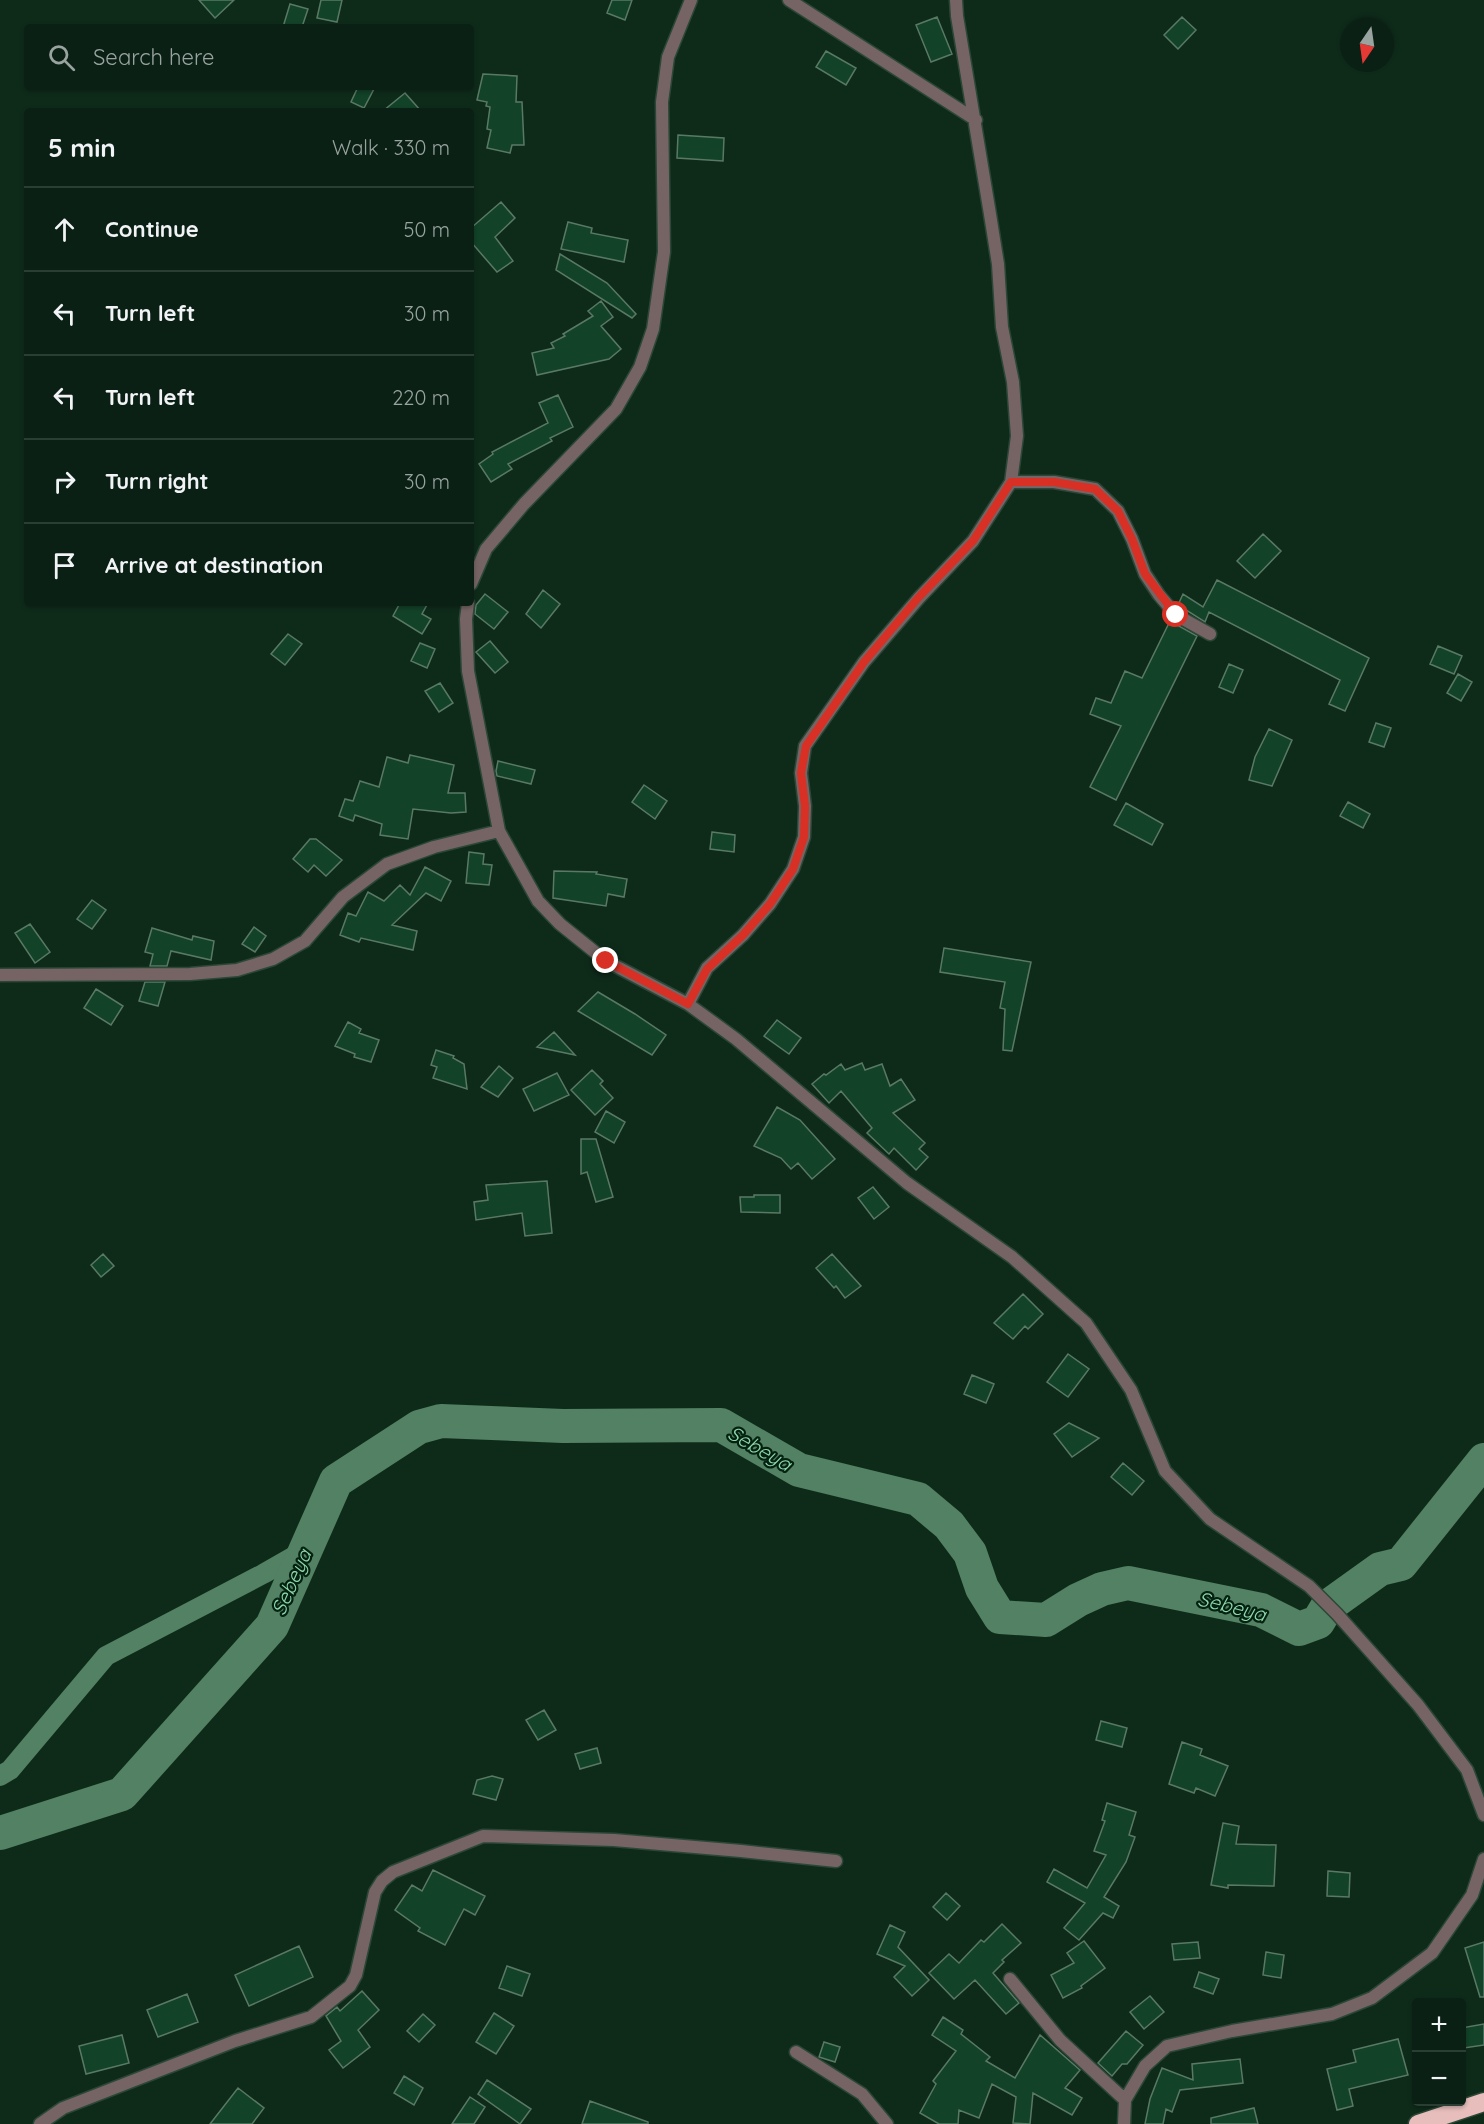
<!DOCTYPE html>
<meta charset="utf-8">
<style>
body{margin:0;font-family:Quicksand,sans-serif;background:#13281d;color:#f1f3f6}
.controls{position:absolute;right:18px;bottom:18px;display:grid;overflow:hidden;border-radius:6px;box-shadow:0 2px 4px #0004}
.controls button{width:54px;height:54px;display:grid;place-items:center;padding:0;border:0;border-bottom:2px solid #2a3e34;background:#0a2014;color:#f1f3f6;font:30px sans-serif}
.compass{position:absolute;left:1340px;top:18px;width:54px;height:54px;border-radius:50%;background:#0a2014;box-shadow:0 2px 4px #0004;rotate:193deg}
.stop{position:absolute;width:18px;height:18px;margin:-14px;border:4px solid #d93025;border-radius:50%;background:#fff}
.stop.end{background:#d93025;border-color:#fff;box-shadow:0 2px 6px #0008}
.list{margin:0;padding:0;list-style:none}
h2{display:flex;justify-content:space-between;align-items:center;height:78px;margin:0;padding:0 24px;font-size:26px}
h2 small{font-size:20px;font-weight:400;color:#99a3a0}
.list li{display:grid;grid-template-columns:39px 1fr auto;gap:18px;align-items:center;box-sizing:border-box;height:84px;padding:0 24px;border-top:2px solid #2a3e34}
.list b{display:block;font-size:22px;white-space:nowrap}
.list em{font-size:20px;font-style:normal;color:#99a3a0}
.icon{flex:none;width:33px;height:33px;fill:none;stroke:currentColor;stroke-width:2;stroke-linecap:round;stroke-linejoin:round}
.map{position:relative;flex:none;width:1484px;height:2124px;overflow:hidden}
.search{position:absolute;background:#0a2014;box-shadow:0 2px 4px #0004;left:24px;top:24px;width:450px;height:66px;display:flex;align-items:center;gap:15px;box-sizing:border-box;padding:0 21px;border-radius:6px;color:#99a3a0;font-size:22px}
.panel{position:absolute;background:#0a2014;box-shadow:0 2px 4px #0004;left:24px;top:108px;width:450px;height:498px;border-radius:6px}
.map>svg:first-child{display:block}
.lines{fill:none;stroke-linecap:round;stroke-linejoin:round}
.canal{stroke:#528163;stroke-width:20}
.river{stroke:#528163;stroke-width:34}
.building{fill:#124228;stroke:#5a7965;stroke-width:1.5}
.street-casing{stroke:#2c4737;stroke-width:15}
.highway-casing{stroke:#2c4737;stroke-width:21}
.street{stroke:#756463;stroke-width:12}
.highway{stroke:#e7bebb;stroke-width:18}
.route{stroke:#d93025;stroke-width:8}
.labels{text-anchor:middle;dominant-baseline:central;stroke-width:4.5;stroke-linejoin:round;paint-order:stroke}
.water-label{font-size:20px;font-style:italic;fill:#8ed8aa;stroke:#042111}
</style>
<div class="map">
<svg width="1484" height="2124" viewBox="0 0 1484 2124">
<rect width="100%" height="100%" fill="#0e2b1a"/>
<g class="lines">
<path class="canal" d="M 0,1776 L 10,1770 L 106,1656 L 263,1574 L 305,1550"/>
<path class="river" d="M 0,1833 L 122,1794 L 272,1626 L 336,1481 L 419,1427 L 441,1421 L 563,1426 L 721,1425 L 799,1470 L 918,1499 L 949,1525 L 970,1553 L 982,1588 L 1000,1617 L 1046,1620 L 1078,1600 L 1102,1589 L 1128,1583 L 1261,1610 L 1299,1629 L 1318,1622 L 1327,1607 L 1380,1569 L 1401,1564 L 1484,1460"/>
</g>
<path class="building" d="M 199,0 L 234,0 L 215,18 Z
M 321,0 L 342,0 L 337,22 L 317,18 Z
M 612,0 L 632,0 L 625,20 L 607,13 Z
M 290,4 L 308,9 L 302,27 L 283,27 Z
M 937,17 L 952,54 L 931,62 L 916,25 Z
M 1182,17 L 1196,30 L 1178,49 L 1164,35 Z
M 826,51 L 856,68 L 846,85 L 816,67 Z
M 483,74 L 517,76 L 516,102 L 522,102 L 524,145 L 512,145 L 510,153 L 487,148 L 491,130 L 487,129 L 490,107 L 486,106 L 487,102 L 477,100 Z
M 358,87 L 375,87 L 364,108 L 351,102 Z
M 405,93 L 421,111 L 383,111 Z
M 678,135 L 724,138 L 723,161 L 677,158 Z
M 501,202 L 515,218 L 495,237 L 513,261 L 497,272 L 471,242 L 471,228 Z
M 568,222 L 592,228 L 591,233 L 628,240 L 624,262 L 561,249 Z
M 560,254 L 607,283 L 636,314 L 632,318 L 556,270 Z
M 601,301 L 613,317 L 601,326 L 621,349 L 609,359 L 537,375 L 532,353 L 554,348 L 551,343 L 565,336 L 563,334 L 593,316 L 588,311 Z
M 558,395 L 573,427 L 550,438 L 552,441 L 508,464 L 512,469 L 491,482 L 479,464 L 493,454 L 492,452 L 548,423 L 539,403 Z
M 1263,534 L 1281,551 L 1255,578 L 1237,561 Z
M 1217,580 L 1369,658 L 1345,711 L 1329,704 L 1340,680 L 1209,612 L 1205,622 L 1178,605 L 1183,594 L 1203,607 Z
M 543,590 L 560,604 L 541,628 L 526,614 Z
M 485,594 L 508,612 L 494,629 L 475,614 L 476,605 Z
M 400,603 L 428,603 L 422,614 L 431,619 L 422,634 L 393,616 Z
M 1170,621 L 1197,636 L 1116,800 L 1090,787 L 1121,726 L 1090,714 L 1096,698 L 1111,703 L 1125,671 L 1142,678 Z
M 288,634 L 302,644 L 285,665 L 271,654 Z
M 490,641 L 508,662 L 495,673 L 476,652 Z
M 420,643 L 435,649 L 427,668 L 411,661 Z
M 1438,646 L 1462,656 L 1454,674 L 1430,664 Z
M 1229,664 L 1243,670 L 1233,693 L 1219,687 Z
M 1458,674 L 1472,682 L 1461,701 L 1447,693 Z
M 440,683 L 453,703 L 439,712 L 425,691 Z
M 1376,723 L 1391,728 L 1384,747 L 1369,742 Z
M 1269,729 L 1292,740 L 1272,786 L 1249,780 L 1255,757 Z
M 410,755 L 454,765 L 448,793 L 465,793 L 466,812 L 451,813 L 413,809 L 408,839 L 380,835 L 382,824 L 355,815 L 353,821 L 339,816 L 345,799 L 353,801 L 360,781 L 379,787 L 387,757 L 408,763 Z
M 498,761 L 535,770 L 531,784 L 497,776 L 496,771 Z
M 644,785 L 667,801 L 655,819 L 632,802 Z
M 1348,802 L 1370,814 L 1363,828 L 1340,816 Z
M 1126,803 L 1163,824 L 1152,845 L 1114,825 Z
M 712,832 L 735,835 L 734,852 L 710,849 Z
M 310,839 L 316,839 L 342,860 L 326,876 L 314,865 L 308,872 L 293,859 Z
M 469,852 L 484,854 L 483,864 L 492,865 L 489,885 L 466,883 Z
M 425,867 L 451,881 L 441,901 L 426,893 L 392,925 L 417,931 L 413,950 L 361,938 L 359,942 L 340,935 L 348,913 L 356,916 L 368,892 L 384,901 L 400,885 L 410,895 Z
M 554,871 L 597,872 L 596,874 L 627,879 L 624,897 L 608,894 L 606,906 L 553,898 Z
M 92,900 L 106,910 L 92,929 L 77,919 Z
M 30,924 L 50,952 L 35,963 L 15,933 Z
M 254,927 L 266,936 L 255,952 L 242,944 Z
M 152,928 L 192,940 L 193,936 L 214,941 L 211,960 L 171,951 L 167,966 L 150,966 L 153,954 L 145,952 Z
M 944,948 L 1031,962 L 1012,1051 L 1003,1050 L 1005,1009 L 1000,1008 L 1005,982 L 940,972 Z
M 145,982 L 165,982 L 158,1006 L 139,1001 Z
M 96,989 L 123,1006 L 111,1025 L 84,1008 Z
M 598,992 L 635,1014 L 666,1035 L 652,1055 L 578,1011 Z
M 777,1020 L 801,1038 L 789,1054 L 764,1036 Z
M 348,1022 L 361,1029 L 359,1033 L 379,1040 L 371,1062 L 354,1057 L 355,1054 L 335,1046 Z
M 554,1032 L 575,1055 L 537,1047 Z
M 436,1050 L 454,1056 L 453,1058 L 464,1064 L 467,1089 L 433,1078 L 437,1067 L 431,1065 Z
M 862,1063 L 865,1070 L 882,1064 L 890,1086 L 901,1079 L 915,1100 L 893,1113 L 925,1143 L 919,1149 L 928,1157 L 916,1170 L 894,1148 L 889,1154 L 867,1133 L 872,1128 L 841,1091 L 829,1103 L 812,1084 L 824,1074 L 826,1075 L 841,1064 L 845,1070 Z
M 499,1066 L 513,1078 L 498,1097 L 481,1087 Z
M 592,1070 L 603,1081 L 600,1084 L 613,1098 L 595,1115 L 571,1090 Z
M 557,1073 L 569,1095 L 534,1111 L 523,1089 Z
M 777,1107 L 800,1120 L 835,1159 L 812,1179 L 798,1163 L 791,1169 L 781,1158 L 754,1146 Z
M 606,1111 L 625,1122 L 614,1143 L 595,1132 Z
M 581,1139 L 596,1139 L 613,1197 L 596,1202 L 587,1172 L 581,1174 Z
M 547,1181 L 552,1233 L 525,1236 L 522,1213 L 476,1220 L 474,1202 L 488,1200 L 486,1185 Z
M 873,1187 L 889,1207 L 874,1219 L 858,1198 Z
M 754,1195 L 780,1195 L 780,1213 L 741,1212 L 740,1197 L 754,1197 Z
M 103,1254 L 114,1266 L 101,1277 L 91,1265 Z
M 832,1254 L 861,1286 L 845,1298 L 836,1286 L 834,1288 L 816,1268 Z
M 1023,1294 L 1043,1314 L 1028,1329 L 1025,1326 L 1013,1339 L 994,1323 Z
M 1068,1354 L 1089,1369 L 1068,1397 L 1047,1382 Z
M 972,1375 L 994,1384 L 986,1403 L 964,1394 Z
M 1069,1423 L 1099,1438 L 1072,1457 L 1054,1434 Z
M 1123,1463 L 1144,1481 L 1132,1495 L 1111,1477 Z
M 544,1710 L 556,1730 L 538,1740 L 526,1720 Z
M 1101,1721 L 1127,1728 L 1122,1747 L 1096,1740 Z
M 1182,1742 L 1202,1749 L 1200,1755 L 1228,1766 L 1215,1796 L 1196,1788 L 1194,1793 L 1169,1784 Z
M 597,1748 L 601,1763 L 580,1769 L 575,1754 Z
M 492,1776 L 503,1779 L 496,1800 L 473,1794 L 477,1780 Z
M 1107,1803 L 1136,1812 L 1129,1835 L 1135,1837 L 1126,1862 L 1104,1897 L 1119,1906 L 1113,1918 L 1103,1913 L 1079,1940 L 1064,1928 L 1085,1903 L 1047,1882 L 1054,1869 L 1087,1888 L 1106,1855 L 1094,1851 L 1105,1821 L 1102,1820 Z
M 1223,1823 L 1239,1826 L 1236,1844 L 1276,1845 L 1274,1886 L 1228,1885 L 1228,1888 L 1211,1885 Z
M 433,1870 L 485,1896 L 475,1915 L 464,1909 L 445,1945 L 418,1931 L 420,1928 L 395,1910 L 412,1885 L 422,1891 Z
M 1328,1871 L 1350,1873 L 1349,1897 L 1327,1896 Z
M 946,1893 L 960,1906 L 947,1920 L 933,1907 Z
M 1002,1924 L 1021,1943 L 1002,1960 L 1004,1962 L 993,1973 L 1019,2003 L 1006,2014 L 975,1980 L 954,1999 L 929,1973 L 949,1954 L 959,1963 L 981,1940 L 984,1942 Z
M 890,1925 L 905,1932 L 898,1947 L 929,1980 L 912,1996 L 894,1977 L 905,1966 L 877,1954 Z
M 1084,1941 L 1105,1968 L 1081,1986 L 1082,1988 L 1063,1998 L 1051,1975 L 1074,1963 L 1067,1953 Z
M 1198,1942 L 1200,1958 L 1174,1960 L 1172,1944 Z
M 1484,1942 L 1484,1997 L 1480,1997 L 1465,1948 Z
M 299,1946 L 313,1977 L 249,2006 L 235,1975 Z
M 1266,1952 L 1284,1955 L 1281,1978 L 1263,1975 Z
M 507,1966 L 530,1974 L 522,1996 L 499,1988 Z
M 1199,1972 L 1219,1979 L 1213,1994 L 1194,1987 Z
M 362,1991 L 379,2010 L 358,2030 L 370,2047 L 343,2068 L 329,2050 L 341,2041 L 326,2016 L 337,2007 L 340,2011 Z
M 187,1994 L 198,2022 L 158,2037 L 147,2010 Z
M 1150,1996 L 1164,2012 L 1144,2029 L 1130,2012 Z
M 494,2013 L 514,2026 L 496,2054 L 476,2042 Z
M 423,2014 L 435,2025 L 419,2042 L 407,2031 Z
M 943,2017 L 963,2030 L 961,2034 L 990,2057 L 986,2061 L 1015,2078 L 1040,2035 L 1080,2070 L 1065,2088 L 1082,2098 L 1072,2115 L 1033,2093 L 1030,2124 L 1013,2123 L 1016,2097 L 992,2084 L 979,2118 L 959,2110 L 958,2124 L 939,2124 L 920,2113 L 936,2084 L 933,2081 L 956,2051 L 932,2035 Z
M 1484,2024 L 1484,2045 L 1464,2048 L 1461,2028 Z
M 1126,2031 L 1143,2045 L 1127,2064 L 1122,2064 L 1112,2076 L 1098,2063 Z
M 122,2035 L 129,2063 L 86,2074 L 79,2046 Z
M 1398,2039 L 1408,2075 L 1349,2089 L 1353,2106 L 1337,2110 L 1327,2069 L 1356,2062 L 1353,2050 Z
M 824,2042 L 840,2047 L 835,2062 L 819,2057 Z
M 1240,2059 L 1243,2083 L 1180,2090 L 1172,2112 L 1166,2109 L 1163,2124 L 1145,2124 L 1150,2099 L 1162,2068 L 1193,2080 L 1192,2064 Z
M 404,2076 L 423,2088 L 414,2105 L 394,2093 Z
M 487,2080 L 531,2109 L 520,2124 L 478,2094 Z
M 238,2088 L 264,2108 L 252,2124 L 210,2124 Z
M 470,2097 L 485,2107 L 474,2124 L 452,2124 Z
M 590,2101 L 648,2122 L 648,2124 L 582,2124 Z
M 1254,2108 L 1258,2124 L 1211,2124 L 1211,2118 Z"/>
<g class="lines">
<g class="street-casing">
<path id="street" d="M 789,0 L 976,120
M 1011,482 L 1054,482 L 1095,489 L 1118,511 L 1132,539 L 1145,574 L 1159,595 L 1176,615 L 1210,634
M 471,584 L 486,549 L 524,504 L 616,409 L 640,367 L 653,329 L 664,252 L 662,102 L 668,57 L 691,0
M 468,603 L 466,619 L 468,671 L 499,831 L 538,901 L 560,924 L 606,961 L 688,1004 L 736,1039 L 907,1183 L 1012,1257 L 1086,1323 L 1131,1390 L 1165,1471 L 1210,1519 L 1309,1586 L 1337,1614 L 1418,1705 L 1467,1770 L 1484,1815
M 0,975 L 190,974 L 237,970 L 273,959 L 305,941 L 343,897 L 387,864 L 434,847 L 499,831
M 688,1004 L 707,968 L 743,935 L 770,904 L 793,869 L 804,837 L 805,806 L 801,773 L 805,746 L 864,662 L 919,598 L 973,541 L 1011,482 L 1017,436 L 1013,382 L 1002,327 L 998,264 L 989,208 L 957,16 L 956,0
M 1010,1979 L 1060,2040 L 1125,2100
M 796,2052 L 862,2094 L 887,2124
M 40,2124 L 63,2108 L 235,2041 L 311,2017 L 350,1986 L 356,1975 L 375,1892 L 382,1881 L 393,1872 L 483,1836 L 614,1840 L 741,1851 L 836,1861
M 1124,2124 L 1125,2100 L 1145,2066 L 1167,2046 L 1232,2031 L 1332,2014 L 1372,1998 L 1432,1953 L 1472,1895 L 1484,1859"/>
</g>
<g class="highway-casing">
<path id="highway" d="M 1418,2124 L 1484,2102"/>
</g>
<use href="#street" class="street"/>
<use href="#highway" class="highway"/>
</g>
<g class="lines">
<path class="route" d="M 606,961 L 688,1004 L 707,969 L 743,935 L 770,904 L 793,869 L 804,837 L 805,806 L 801,773 L 806,746 L 864,662 L 918,598 L 973,541 L 1011,482 L 1054,482 L 1095,489 L 1118,511 L 1132,539 L 1145,574 L 1176,615"/>
</g>
<g class="labels">
<g class="water-label">
<text transform="translate(760 1448) rotate(30)">Sebeya</text>
<text transform="translate(291 1582) rotate(-66)">Sebeya</text>
<text transform="translate(1232 1606) rotate(14)">Sebeya</text>
</g>
</g>
</svg>
<div class="controls">
<button>+</button>
<button>−</button>
</div>
<svg class="compass" viewBox="-18 -18 36 36"><path d="M0-13l5 13h-10z" fill="#e53935"/><path d="M0 13l5-13h-10z" fill="#99a3a0"/></svg>
<div class="stop" style="left:1176px;top:615px"></div>
<div class="stop end" style="left:606px;top:961px"></div>
<div class="search"><svg class="icon" aria-label="search" viewBox="0 0 24 24"><circle cx="10" cy="10" r="6"/><path d="M15 15l6 6"/></svg>Search here</div>
<section class="panel">
<h2>5 min<small>Walk · 330 m</small></h2>
<ul class="list">
<li><svg class="icon" aria-label="ahead" viewBox="0 0 24 24"><path d="M12 20V5M6 11l6-6 6 6"/></svg><div><b>Continue</b></div><em>50 m</em></li>
<li><svg class="icon" aria-label="left" viewBox="0 0 24 24"><path d="M17 20v-9H6M10 6l-5 5 5 5"/></svg><div><b>Turn left</b></div><em>30 m</em></li>
<li><svg class="icon" aria-label="left" viewBox="0 0 24 24"><path d="M17 20v-9H6M10 6l-5 5 5 5"/></svg><div><b>Turn left</b></div><em>220 m</em></li>
<li><svg class="icon" aria-label="right" viewBox="0 0 24 24"><path d="M7 20v-9h11M14 6l5 5-5 5"/></svg><div><b>Turn right</b></div><em>30 m</em></li>
<li><svg class="icon" aria-label="arrive" viewBox="0 0 24 24"><path d="M6 21V4h12l-3 4 3 4H6"/></svg><div><b>Arrive at destination</b></div></li>
</ul>
</section>
</div>
